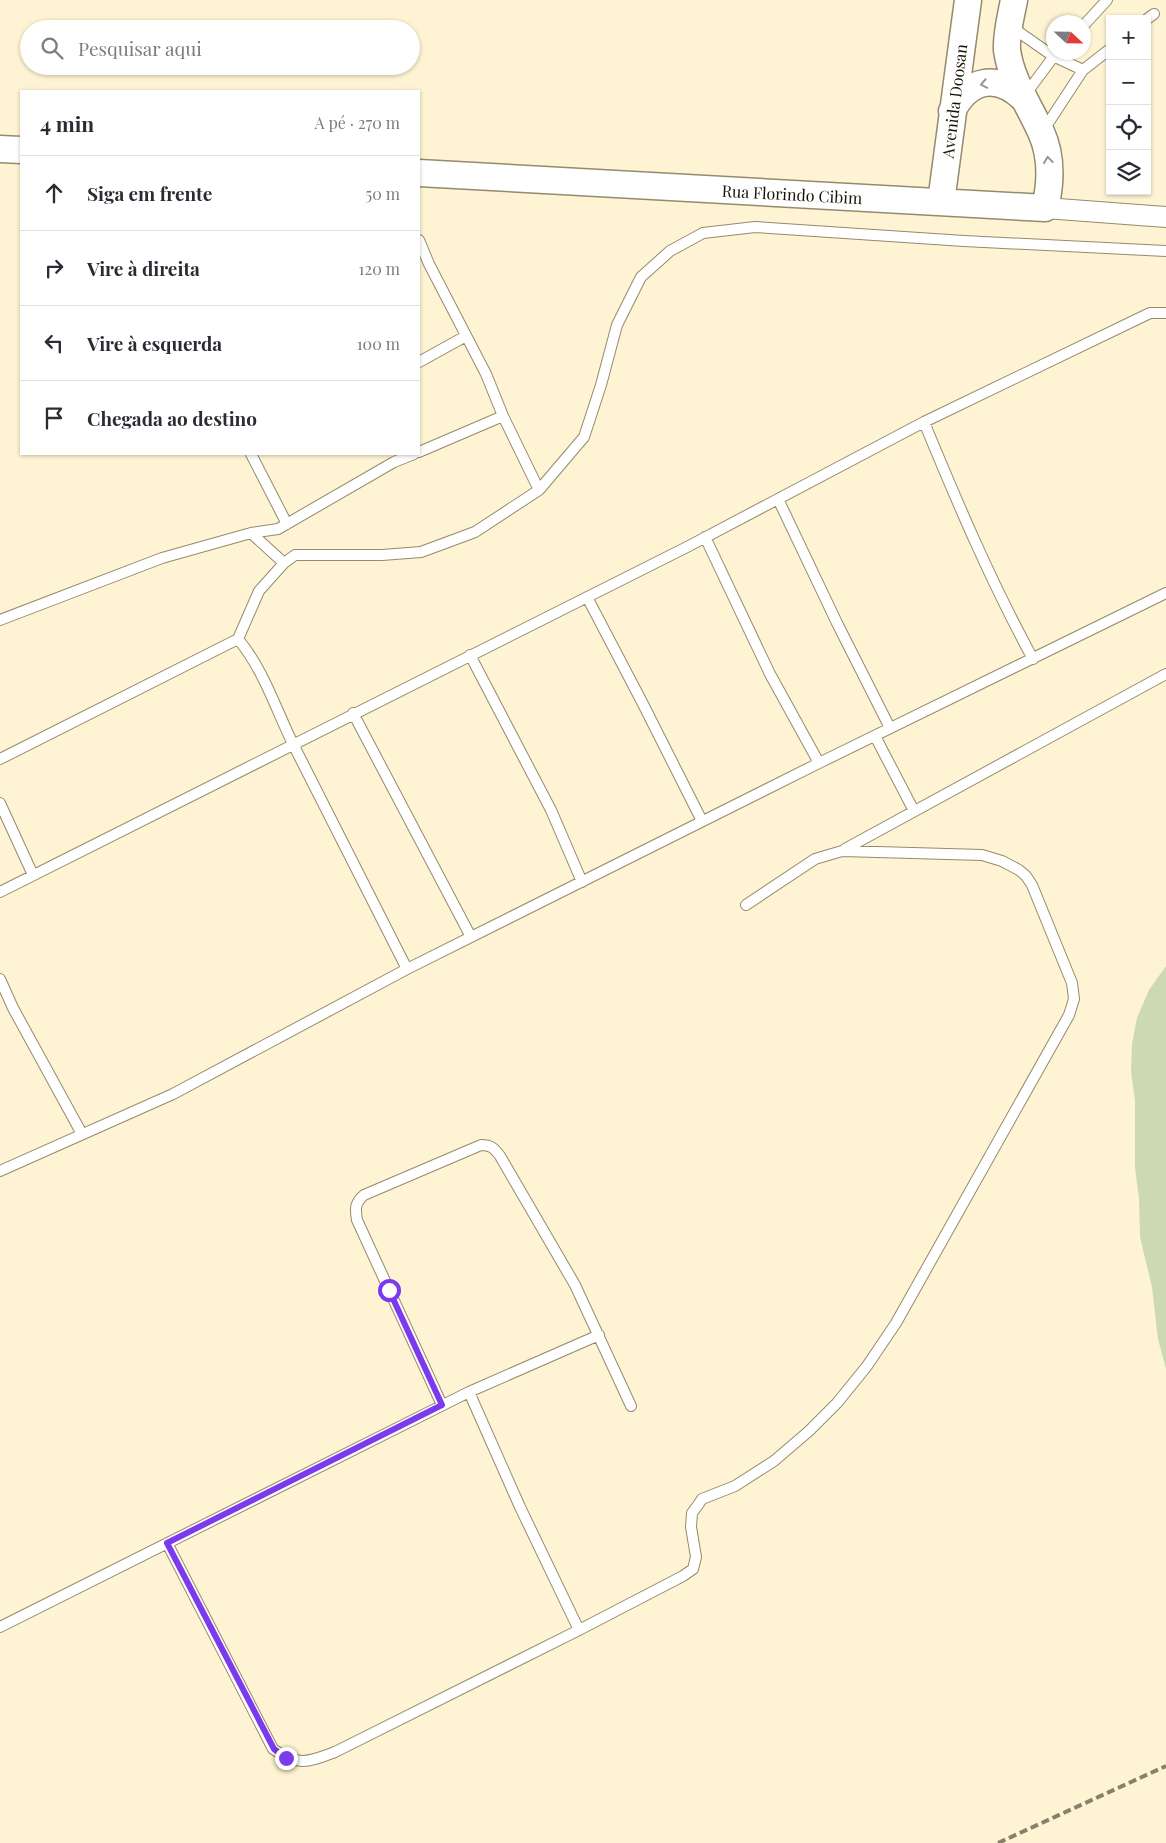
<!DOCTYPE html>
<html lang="pt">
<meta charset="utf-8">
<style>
body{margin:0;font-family:"Playfair Display",serif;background:#f7f7f7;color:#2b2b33}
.controls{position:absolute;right:15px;top:15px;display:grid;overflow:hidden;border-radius:0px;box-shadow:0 1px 4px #0004}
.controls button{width:45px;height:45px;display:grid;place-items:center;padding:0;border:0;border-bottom:1px solid #e1e1e2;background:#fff;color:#2b2b33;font:25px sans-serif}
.compass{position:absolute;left:1046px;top:15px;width:45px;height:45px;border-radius:50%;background:#fff;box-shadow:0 1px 4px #0004;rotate:112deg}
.stop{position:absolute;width:15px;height:15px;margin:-11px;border:4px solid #7c3aed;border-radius:50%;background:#fff}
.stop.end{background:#7c3aed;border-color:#fff;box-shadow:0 1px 5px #0008}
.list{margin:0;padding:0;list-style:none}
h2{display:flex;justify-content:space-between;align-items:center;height:65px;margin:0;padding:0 20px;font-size:21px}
h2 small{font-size:16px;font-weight:400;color:#7c7c81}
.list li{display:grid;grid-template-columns:32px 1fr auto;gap:15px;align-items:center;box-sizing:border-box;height:75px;padding:0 20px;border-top:1px solid #e1e1e2}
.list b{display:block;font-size:19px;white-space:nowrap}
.list em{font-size:16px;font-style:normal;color:#7c7c81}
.icon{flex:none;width:28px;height:28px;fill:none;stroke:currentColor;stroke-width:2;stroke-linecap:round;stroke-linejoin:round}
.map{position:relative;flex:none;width:1166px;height:1843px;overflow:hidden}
.search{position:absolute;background:#fff;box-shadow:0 1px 4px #0004;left:20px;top:20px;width:400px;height:55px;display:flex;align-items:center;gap:12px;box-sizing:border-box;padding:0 18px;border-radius:28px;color:#7c7c81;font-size:19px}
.panel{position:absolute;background:#fff;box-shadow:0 1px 4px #0004;left:20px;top:90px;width:400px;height:365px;border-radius:0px}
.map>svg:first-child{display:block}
.green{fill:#cdd9b1}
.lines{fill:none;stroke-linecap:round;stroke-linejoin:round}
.service-casing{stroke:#948a6d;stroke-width:12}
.minor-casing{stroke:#948a6d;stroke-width:22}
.tertiary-casing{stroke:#948a6d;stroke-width:29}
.service{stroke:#fff;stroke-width:10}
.minor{stroke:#fff;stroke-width:20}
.tertiary{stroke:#fff;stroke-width:26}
.rail{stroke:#87806a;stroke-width:4;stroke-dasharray:8 4;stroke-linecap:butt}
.oneway{stroke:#979590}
.route{stroke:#7c3aed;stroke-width:6}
.labels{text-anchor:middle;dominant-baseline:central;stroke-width:5;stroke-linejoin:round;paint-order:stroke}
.street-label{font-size:16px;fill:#171308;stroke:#fff}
</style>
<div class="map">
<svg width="1166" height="1843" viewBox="0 0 1166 1843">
<rect width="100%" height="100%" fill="#fef4d3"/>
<path class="green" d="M 1166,966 L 1166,1369 L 1158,1339 L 1152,1287 L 1140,1237 L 1139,1198 L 1135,1168 L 1135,1101 L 1131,1071 L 1132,1044 L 1137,1018 L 1149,990 Z"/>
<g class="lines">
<g class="service-casing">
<path id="service" d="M 1147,19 L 1154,14
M 1084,25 L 1107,0
M 1010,26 L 1053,56 L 1083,70 L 1110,49
M 1025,95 L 1057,52
M 1043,131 L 1083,70
M 419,240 L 429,264 L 486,374 L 503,416 L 539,490
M 419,362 L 466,336
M 924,422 C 957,502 991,582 1033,659
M 419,452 L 503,416
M 251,454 L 287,524
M 778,499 L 837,623 L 890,728
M 251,533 L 284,563
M 705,537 L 770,674 L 819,763
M 587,597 L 643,704 L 702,821
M 0,620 L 162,558 L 251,533 L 278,529 L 394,462 L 414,454
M 238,639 L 259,591 L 284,563 L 295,555 L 382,555 L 421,552 L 475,532 L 539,490 L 584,437 L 601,385 L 617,325 L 641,277 L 670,251 L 703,233 L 755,227 L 964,241 L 1166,251
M 470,655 L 551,810 L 582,882
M 353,713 L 471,937
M 875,736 L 914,811
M 0,759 L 238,639 C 264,670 276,710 294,746 C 331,820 369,894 407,969
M 0,803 L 33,875
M 845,849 L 1166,674
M 0,892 L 687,547 L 924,422 L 1150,313 L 1166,313
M 0,979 L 13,1008 L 82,1134
M 0,1171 L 173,1094 L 407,969 L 819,763 L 1166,593
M 469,1392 L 520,1507 L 579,1630
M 442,1405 L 357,1220 C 355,1208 355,1203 364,1195 L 481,1145 C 491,1145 494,1148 500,1156 L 575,1285 L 631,1406
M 167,1543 L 273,1749 C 299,1767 308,1762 335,1752 L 579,1630 L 683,1576 L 693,1569 L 696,1557 L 691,1527 L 692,1513 L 698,1505 L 702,1499 L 735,1486 L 774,1461 L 809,1431 L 837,1403 L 867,1366 L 896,1323 L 1069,1015 L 1074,999 L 1072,983 L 1032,885 L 1026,876 L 1019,870 L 1002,861 L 982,855 L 842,851 L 815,859 L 746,905
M 0,1627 L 469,1392 L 599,1335"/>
</g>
<g class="minor-casing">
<path id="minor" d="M 1045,208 L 1166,217"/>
</g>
<g class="tertiary-casing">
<path id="tertiary" d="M 952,111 C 969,79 996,73 1023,98
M 0,149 L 21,150
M 419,173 L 1045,208 C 1051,183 1052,156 1041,132 C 1029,105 1011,80 1007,50 C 1006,34 1011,16 1014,0
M 941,202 L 968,0"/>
</g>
<use href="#service" class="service"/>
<use href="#minor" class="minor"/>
<use href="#tertiary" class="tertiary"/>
<path class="rail" d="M 998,1843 L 1166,1766"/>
</g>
<defs><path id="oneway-chevron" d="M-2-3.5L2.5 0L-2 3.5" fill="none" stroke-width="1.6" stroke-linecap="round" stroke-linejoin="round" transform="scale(1.25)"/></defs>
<g class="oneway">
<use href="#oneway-chevron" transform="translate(984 84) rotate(169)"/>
<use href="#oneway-chevron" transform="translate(1048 160) rotate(-97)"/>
</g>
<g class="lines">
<path class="route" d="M 286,1758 L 274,1749 L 167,1543 L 442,1405 L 389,1290"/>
</g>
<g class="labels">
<g class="street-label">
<text transform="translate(954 101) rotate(-83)">Avenida Doosan</text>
<text transform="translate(792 194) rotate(3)">Rua Florindo Cibim</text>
</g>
</g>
</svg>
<div class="controls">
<button>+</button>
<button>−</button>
<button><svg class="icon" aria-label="locate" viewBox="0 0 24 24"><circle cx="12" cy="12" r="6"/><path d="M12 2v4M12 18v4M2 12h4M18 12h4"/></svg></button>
<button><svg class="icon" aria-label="layers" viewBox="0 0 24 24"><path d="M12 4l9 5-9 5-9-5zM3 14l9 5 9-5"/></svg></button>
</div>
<svg class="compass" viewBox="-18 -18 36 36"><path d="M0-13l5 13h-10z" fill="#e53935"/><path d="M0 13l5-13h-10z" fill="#7c7c81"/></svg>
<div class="stop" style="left:389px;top:1290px"></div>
<div class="stop end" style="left:286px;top:1758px"></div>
<div class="search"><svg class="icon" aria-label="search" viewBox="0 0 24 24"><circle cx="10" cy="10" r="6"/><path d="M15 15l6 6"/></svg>Pesquisar aqui</div>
<section class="panel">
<h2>4 min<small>A pé · 270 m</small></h2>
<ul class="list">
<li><svg class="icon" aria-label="ahead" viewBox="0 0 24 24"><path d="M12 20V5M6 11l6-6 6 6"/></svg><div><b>Siga em frente</b></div><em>50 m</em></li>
<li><svg class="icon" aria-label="right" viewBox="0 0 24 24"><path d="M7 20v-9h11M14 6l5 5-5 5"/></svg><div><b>Vire à direita</b></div><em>120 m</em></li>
<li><svg class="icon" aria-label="left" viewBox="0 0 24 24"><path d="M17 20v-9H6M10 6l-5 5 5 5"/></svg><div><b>Vire à esquerda</b></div><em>100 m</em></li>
<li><svg class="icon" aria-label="arrive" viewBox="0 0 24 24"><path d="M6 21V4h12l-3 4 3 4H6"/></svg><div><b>Chegada ao destino</b></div></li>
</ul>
</section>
</div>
